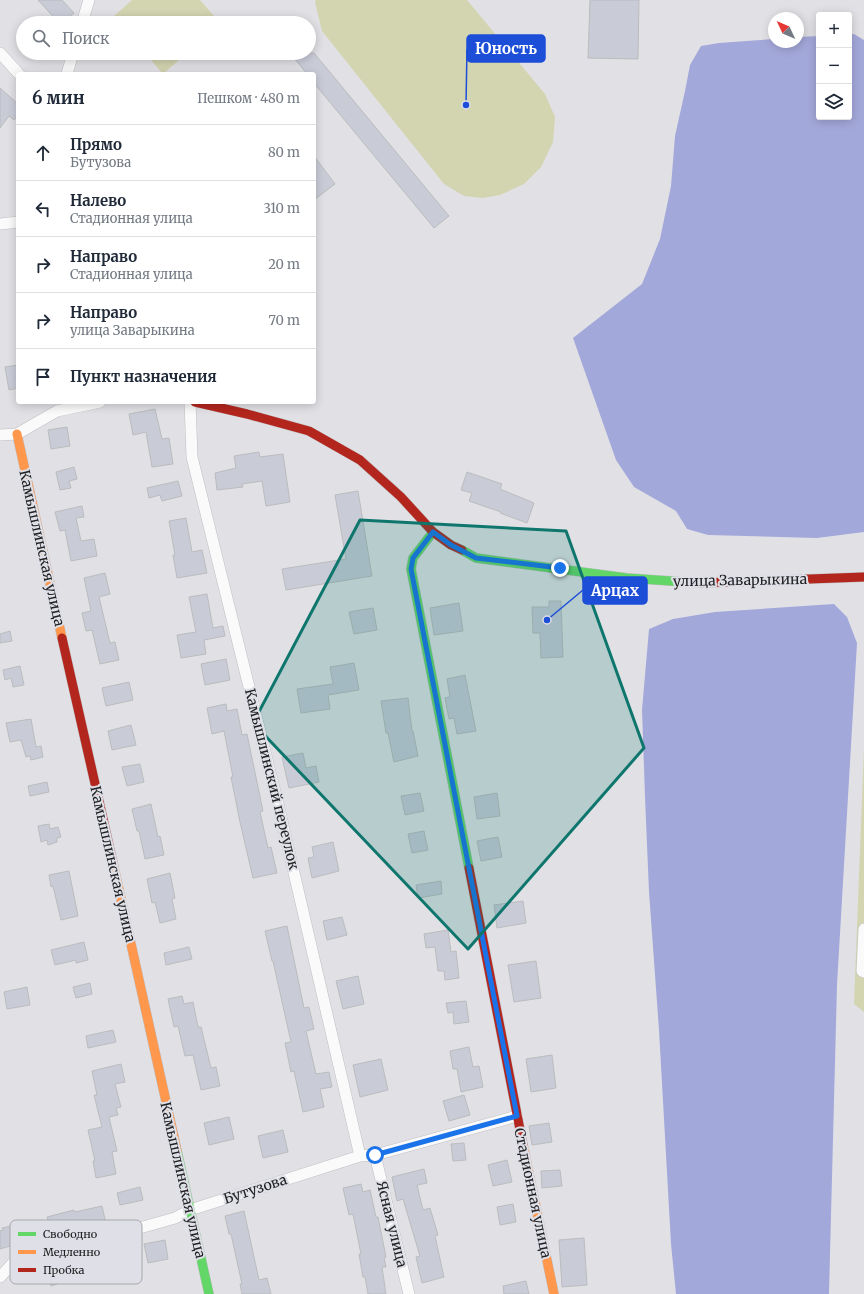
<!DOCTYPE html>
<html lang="ru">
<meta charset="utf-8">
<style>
body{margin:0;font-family:Merriweather,serif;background:#f2f2f3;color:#1f2937}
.controls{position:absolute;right:12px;top:12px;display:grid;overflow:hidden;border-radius:4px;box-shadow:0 2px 10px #0003}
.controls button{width:36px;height:36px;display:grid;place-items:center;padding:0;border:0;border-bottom:1px solid #e0e1e3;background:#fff;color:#1f2937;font:20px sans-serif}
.compass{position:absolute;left:768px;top:12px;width:36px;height:36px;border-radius:50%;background:#fff;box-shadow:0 2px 10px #0003;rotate:314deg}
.stop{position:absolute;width:12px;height:12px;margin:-9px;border:3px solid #1a73e8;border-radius:50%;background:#fff}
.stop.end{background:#1a73e8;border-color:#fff;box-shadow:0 1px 4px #0008}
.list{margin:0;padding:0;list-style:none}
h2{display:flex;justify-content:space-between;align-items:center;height:52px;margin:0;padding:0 16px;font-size:17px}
h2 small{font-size:13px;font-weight:400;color:#747a83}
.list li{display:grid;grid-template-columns:26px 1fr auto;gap:12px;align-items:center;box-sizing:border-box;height:56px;padding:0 16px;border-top:1px solid #e0e1e3}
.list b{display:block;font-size:15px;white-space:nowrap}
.list p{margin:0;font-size:13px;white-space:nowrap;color:#747a83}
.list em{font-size:13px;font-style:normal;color:#747a83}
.icon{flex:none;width:22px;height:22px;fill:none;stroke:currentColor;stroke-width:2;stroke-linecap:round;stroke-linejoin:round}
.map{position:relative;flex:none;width:864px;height:1294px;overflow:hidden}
.search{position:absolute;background:#fff;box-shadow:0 2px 10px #0003;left:16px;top:16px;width:300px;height:44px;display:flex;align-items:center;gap:10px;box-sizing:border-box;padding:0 14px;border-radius:22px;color:#747a83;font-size:15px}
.panel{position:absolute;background:#fff;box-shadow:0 2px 10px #0003;left:16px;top:72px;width:300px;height:332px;border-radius:4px}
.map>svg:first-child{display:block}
.green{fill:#d3d4b0}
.water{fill:#a3a8da}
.building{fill:#c9cbd7;stroke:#bbbcbe}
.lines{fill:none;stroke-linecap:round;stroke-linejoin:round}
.street-casing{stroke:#bfbfc2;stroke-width:12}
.fast-casing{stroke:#bfbfc2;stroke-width:10}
.slow-casing{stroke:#bfbfc2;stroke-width:10}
.jam-casing{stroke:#bfbfc2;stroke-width:10}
.street{stroke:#fafafb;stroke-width:11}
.fast{stroke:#63d668;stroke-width:9}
.slow{stroke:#ff974d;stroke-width:9}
.jam{stroke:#b3261e;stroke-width:9}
.route{stroke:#1a73e8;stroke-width:5}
.marked{fill:#0f766e;fill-opacity:0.2;stroke:#0f766e;stroke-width:3;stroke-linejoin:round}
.labels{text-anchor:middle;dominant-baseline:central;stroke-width:4;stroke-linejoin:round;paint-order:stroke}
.street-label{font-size:14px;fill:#212123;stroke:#dfe0e7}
.key{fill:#dfe0e7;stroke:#a6a7ac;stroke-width:1}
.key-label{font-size:11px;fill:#212123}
.leader{fill:none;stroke:#1d4ed8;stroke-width:1.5}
.callout-dot{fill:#1d4ed8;stroke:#dfe0e7;stroke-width:1.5}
.callout{fill:#1d4ed8;stroke:#1d4ed8;stroke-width:1.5}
.callout-label{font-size:15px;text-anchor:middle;font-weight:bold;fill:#fff}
</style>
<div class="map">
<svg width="864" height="1294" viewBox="0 0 864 1294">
<rect width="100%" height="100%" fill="#e1e1e5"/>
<path class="green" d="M 132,0 L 200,0 L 220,23 L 120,23 L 114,16 Z
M 316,0 L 467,0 L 545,94 L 555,117 L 553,142 L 541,167 L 524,184 L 500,195 L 483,198 L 464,196 L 444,184 L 322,31 L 315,2 Z
M 145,53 L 187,53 L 163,74 Z
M 864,748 L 864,1012 L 854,1004 Z"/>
<path class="water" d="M 849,34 L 854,34 L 864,40 L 864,532 L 817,538 L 708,535 L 687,529 L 676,511 L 634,487 L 616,460 L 573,338 L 642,284 L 660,239 L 671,186 L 675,136 L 685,91 L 690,65 L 701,46 L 719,43 L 774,39 L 774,42 L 798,42 L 798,37 L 819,36 L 819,117 L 849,117 Z
M 834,604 L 847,617 L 857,643 L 837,985 L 829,1294 L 676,1294 L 671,1244 L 659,1030 L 649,892 L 645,797 L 642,710 L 649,629 L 673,619 L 715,612 Z"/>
<path class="building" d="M 38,0 L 62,0 L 74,13 L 62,23 L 59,23 Z
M 590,0 L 639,0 L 638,59 L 588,58 Z
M 290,53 L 314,53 L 449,216 L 434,228 L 314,83 L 314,74 L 307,74 Z
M 0,88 L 18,104 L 18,115 L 14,120 L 9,116 L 0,128 Z
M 314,156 L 335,184 L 314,200 Z
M 18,365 L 18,388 L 9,390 L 5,367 Z
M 155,409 L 162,439 L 169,438 L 173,464 L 152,467 L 146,432 L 133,435 L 129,414 Z
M 67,427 L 70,446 L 51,449 L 48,430 Z
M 259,452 L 260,457 L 283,454 L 290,502 L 266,506 L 262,481 L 242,484 L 243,487 L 217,490 L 215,473 L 236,468 L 234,456 Z
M 74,467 L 77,479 L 69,481 L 71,488 L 60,490 L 56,472 Z
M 467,472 L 502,484 L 500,489 L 534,503 L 527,523 L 500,513 L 501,512 L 469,501 L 472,493 L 461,490 Z
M 178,481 L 182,496 L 162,501 L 160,495 L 149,498 L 147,488 Z
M 358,491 L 372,576 L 286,590 L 282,569 L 346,559 L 335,495 Z
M 82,506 L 84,517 L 76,518 L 81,541 L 94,539 L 97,556 L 71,561 L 65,530 L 60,531 L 55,512 Z
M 186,518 L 192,552 L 202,550 L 207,573 L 177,578 L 173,555 L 175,555 L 169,521 Z
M 105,573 L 110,594 L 99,597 L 110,643 L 115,642 L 119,660 L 100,664 L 92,630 L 86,631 L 82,613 L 91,611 L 84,578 Z
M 207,594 L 213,628 L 223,626 L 225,636 L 204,640 L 206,654 L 181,658 L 177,635 L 196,632 L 189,597 Z
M 549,601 L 561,601 L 563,657 L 541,658 L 540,633 L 533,633 L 532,607 L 549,607 Z
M 459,603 L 463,631 L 434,635 L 430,608 Z
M 373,608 L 377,630 L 354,634 L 349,612 Z
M 10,631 L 12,641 L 0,643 L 0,634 Z
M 226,659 L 230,680 L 205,685 L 201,664 Z
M 354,663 L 359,690 L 328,695 L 330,709 L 301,713 L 297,689 L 333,684 L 330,667 Z
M 20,666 L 24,685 L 13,687 L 11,678 L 5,680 L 3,670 Z
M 465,675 L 476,731 L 457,734 L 454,718 L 449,719 L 445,698 L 450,697 L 447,679 Z
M 129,682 L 133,700 L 106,706 L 102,688 Z
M 408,698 L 412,731 L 413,731 L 418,756 L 394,762 L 388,733 L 386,733 L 381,701 Z
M 226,704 L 227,711 L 237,709 L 242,735 L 247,734 L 263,811 L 260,812 L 268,848 L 271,847 L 277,873 L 253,878 L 240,822 L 231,777 L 233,777 L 224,731 L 212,734 L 207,708 Z
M 31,719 L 36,747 L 41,746 L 43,757 L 31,760 L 30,756 L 26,757 L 21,740 L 10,742 L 6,723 Z
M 131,725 L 136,745 L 112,750 L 108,731 Z
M 303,753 L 306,768 L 316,766 L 319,782 L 289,788 L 282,757 Z
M 140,764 L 144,782 L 127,786 L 122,767 Z
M 47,782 L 49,792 L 30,796 L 28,786 Z
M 420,793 L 424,811 L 405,815 L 401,796 Z
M 497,793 L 500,816 L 477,819 L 474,797 Z
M 151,804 L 158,837 L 160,836 L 164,855 L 145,859 L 139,831 L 137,831 L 132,809 Z
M 49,824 L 50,829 L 58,827 L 61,837 L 57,838 L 57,842 L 48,845 L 47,840 L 41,842 L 38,826 Z
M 424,831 L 428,850 L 412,853 L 408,834 Z
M 498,837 L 502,857 L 481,861 L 477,841 Z
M 333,842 L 339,871 L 312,878 L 308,858 L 314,857 L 312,847 Z
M 69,871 L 78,916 L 61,920 L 53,886 L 51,887 L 49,875 Z
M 170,873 L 175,898 L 172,899 L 176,919 L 160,923 L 155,902 L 152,903 L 147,879 Z
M 441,881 L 442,894 L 418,898 L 416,885 Z
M 523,901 L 526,923 L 497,928 L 494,905 Z
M 342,917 L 347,935 L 327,940 L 323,921 Z
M 287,926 L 304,1008 L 309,1007 L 314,1029 L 306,1031 L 316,1074 L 329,1072 L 332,1087 L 320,1089 L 324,1107 L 303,1112 L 294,1071 L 291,1072 L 285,1043 L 291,1042 L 273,961 L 272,961 L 265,931 Z
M 448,930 L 451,952 L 456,951 L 459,978 L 445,980 L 444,971 L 438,971 L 435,947 L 426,948 L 424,934 Z
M 84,942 L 88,960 L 76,963 L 76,960 L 55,965 L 51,950 Z
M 189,947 L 192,959 L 166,965 L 164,953 Z
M 536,961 L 541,998 L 514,1002 L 508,965 Z
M 358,976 L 364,1004 L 343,1009 L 336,981 Z
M 90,983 L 92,994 L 76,998 L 73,987 Z
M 27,987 L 30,1005 L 7,1009 L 4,992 Z
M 182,996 L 184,1004 L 193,1002 L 198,1027 L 201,1027 L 211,1068 L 216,1067 L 220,1086 L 201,1090 L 193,1055 L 185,1056 L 178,1026 L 174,1027 L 168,999 Z
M 466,1001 L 469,1022 L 454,1024 L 453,1012 L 448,1013 L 446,1003 Z
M 113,1030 L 116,1042 L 88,1048 L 86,1036 Z
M 469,1047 L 473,1067 L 479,1066 L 483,1087 L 461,1092 L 457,1069 L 453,1069 L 450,1051 Z
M 552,1055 L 556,1088 L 531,1092 L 526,1059 Z
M 381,1059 L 388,1090 L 360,1097 L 353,1065 Z
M 121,1064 L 125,1082 L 115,1084 L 121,1107 L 116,1108 L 118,1115 L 109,1117 L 117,1151 L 112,1152 L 116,1174 L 96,1178 L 93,1161 L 95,1161 L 88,1130 L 102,1127 L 94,1095 L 97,1095 L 92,1071 Z
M 464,1095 L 470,1115 L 449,1121 L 443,1101 Z
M 229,1117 L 234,1139 L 209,1145 L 204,1123 Z
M 549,1123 L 552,1142 L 532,1145 L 529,1126 Z
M 283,1130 L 288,1152 L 263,1158 L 258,1136 Z
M 464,1143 L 466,1160 L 453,1161 L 451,1144 Z
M 507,1160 L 512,1182 L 493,1186 L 488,1165 Z
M 424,1169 L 427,1183 L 417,1185 L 423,1210 L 430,1208 L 438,1235 L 435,1236 L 444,1277 L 422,1283 L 416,1257 L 420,1256 L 403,1199 L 397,1201 L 392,1177 Z
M 560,1170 L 562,1186 L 542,1188 L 541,1171 Z
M 361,1184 L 363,1192 L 370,1190 L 376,1217 L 378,1217 L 386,1257 L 384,1258 L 386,1267 L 382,1267 L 386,1294 L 368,1294 L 365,1277 L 363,1277 L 359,1254 L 361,1254 L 353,1214 L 349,1215 L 343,1188 Z
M 140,1187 L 143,1200 L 120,1205 L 117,1193 Z
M 513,1204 L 516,1222 L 500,1225 L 497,1207 Z
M 102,1206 L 106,1224 L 53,1237 L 47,1217 L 74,1210 L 75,1212 Z
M 244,1211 L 259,1280 L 267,1278 L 271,1294 L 242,1294 L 240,1284 L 242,1284 L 231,1234 L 229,1234 L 225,1216 Z
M 16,1225 L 20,1243 L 0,1249 L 0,1231 L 3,1230 L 2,1228 Z
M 584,1238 L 587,1285 L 562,1287 L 559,1240 Z
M 165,1240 L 168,1259 L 148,1263 L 144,1244 Z
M 66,1260 L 72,1279 L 51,1286 L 45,1267 Z
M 526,1281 L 529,1294 L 504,1294 L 503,1286 Z"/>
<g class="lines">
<g class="street-casing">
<path id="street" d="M 82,23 L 89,0
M 0,53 L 19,74
M 67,74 L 73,53
M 0,224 L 18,222
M 190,402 L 192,457 L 278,804 L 360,1156
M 0,435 L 17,434 L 57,411 L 100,402
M 864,929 L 862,971 L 864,972
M 375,1155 L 409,1294
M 0,1277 L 12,1264 L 175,1218 L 190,1210 L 360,1156 L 375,1155 L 517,1116"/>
</g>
<g class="fast-casing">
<path id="fast" d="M 433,532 L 413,558 L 411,569 L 469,868
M 462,550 L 476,558 L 627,578 L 700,583
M 177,1151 L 209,1294"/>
</g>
<g class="slow-casing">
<path id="slow" d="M 17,434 L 62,638
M 113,863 L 177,1151
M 523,1145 L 554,1294"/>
</g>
<g class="jam-casing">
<path id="jam" d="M 195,402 L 247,414 L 309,431 L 360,460 L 401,497 L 433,532 L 451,545 L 462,550
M 700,583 L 864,577
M 62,638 L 113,863
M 469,868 L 523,1145"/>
</g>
<use href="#street" class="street"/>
<use href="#fast" class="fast"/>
<use href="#slow" class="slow"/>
<use href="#jam" class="jam"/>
</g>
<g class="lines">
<path class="route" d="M 375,1155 L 517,1116 L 411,569 L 413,558 L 433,532 L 451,545 L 476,558 L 560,568"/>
</g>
<path class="marked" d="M 360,520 L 566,531 L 644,748 L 468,949 L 253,723 Z"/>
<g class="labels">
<g class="street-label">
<text transform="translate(42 548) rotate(77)">Камышлинская улица</text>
<text transform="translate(740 580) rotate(-1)">улица Заварыкина</text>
<text transform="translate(272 779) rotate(76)">Камышлинский переулок</text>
<text transform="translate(113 864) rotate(77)">Камышлинская улица</text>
<text transform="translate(183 1180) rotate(77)">Камышлинская улица</text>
<text transform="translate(255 1189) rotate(-18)">Бутузова</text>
<text transform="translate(533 1193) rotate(78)">Стадионная улица</text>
<text transform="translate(392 1224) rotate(76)">Ясная улица</text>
</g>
</g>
<rect x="10" y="1220" width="132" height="64" rx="6" class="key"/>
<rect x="18" y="1232" width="18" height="4" fill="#63d668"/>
<rect x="18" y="1250" width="18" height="4" fill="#ff974d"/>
<rect x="18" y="1268" width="18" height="4" fill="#b3261e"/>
<g class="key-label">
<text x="43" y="1238">Свободно</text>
<text x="43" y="1256">Медленно</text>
<text x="43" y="1274">Пробка</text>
</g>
<path class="leader" d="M466 105L467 49M547 620L583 590"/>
<g class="callout-dot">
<circle cx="466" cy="105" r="4"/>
<circle cx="547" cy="620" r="4"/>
</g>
<g class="callout">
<rect x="467" y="35" width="78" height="27" rx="4"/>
<rect x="583" y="577" width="64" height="27" rx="4"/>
</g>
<g class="callout-label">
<text x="506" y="54">Юность</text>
<text x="615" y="596">Арцах</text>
</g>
</svg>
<div class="controls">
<button>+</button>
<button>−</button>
<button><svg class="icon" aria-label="layers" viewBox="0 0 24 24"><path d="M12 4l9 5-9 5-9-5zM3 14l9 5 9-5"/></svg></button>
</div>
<svg class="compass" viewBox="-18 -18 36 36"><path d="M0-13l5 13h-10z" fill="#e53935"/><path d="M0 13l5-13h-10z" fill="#747a83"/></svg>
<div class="stop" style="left:375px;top:1155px"></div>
<div class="stop end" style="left:560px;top:568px"></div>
<div class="search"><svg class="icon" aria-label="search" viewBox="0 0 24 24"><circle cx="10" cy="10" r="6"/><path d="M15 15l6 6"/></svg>Поиск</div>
<section class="panel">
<h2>6 мин<small>Пешком · 480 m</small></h2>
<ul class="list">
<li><svg class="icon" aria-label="ahead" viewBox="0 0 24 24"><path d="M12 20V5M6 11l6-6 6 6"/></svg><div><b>Прямо</b><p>Бутузова</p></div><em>80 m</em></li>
<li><svg class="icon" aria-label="left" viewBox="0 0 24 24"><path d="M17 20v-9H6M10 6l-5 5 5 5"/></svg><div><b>Налево</b><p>Стадионная улица</p></div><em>310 m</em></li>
<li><svg class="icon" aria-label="right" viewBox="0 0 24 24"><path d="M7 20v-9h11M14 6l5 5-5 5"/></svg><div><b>Направо</b><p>Стадионная улица</p></div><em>20 m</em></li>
<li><svg class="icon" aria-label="right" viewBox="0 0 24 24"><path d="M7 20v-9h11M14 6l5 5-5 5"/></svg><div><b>Направо</b><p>улица Заварыкина</p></div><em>70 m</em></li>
<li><svg class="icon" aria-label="arrive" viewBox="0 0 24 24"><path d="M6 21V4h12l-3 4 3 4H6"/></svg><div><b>Пункт назначения</b></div></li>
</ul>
</section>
</div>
